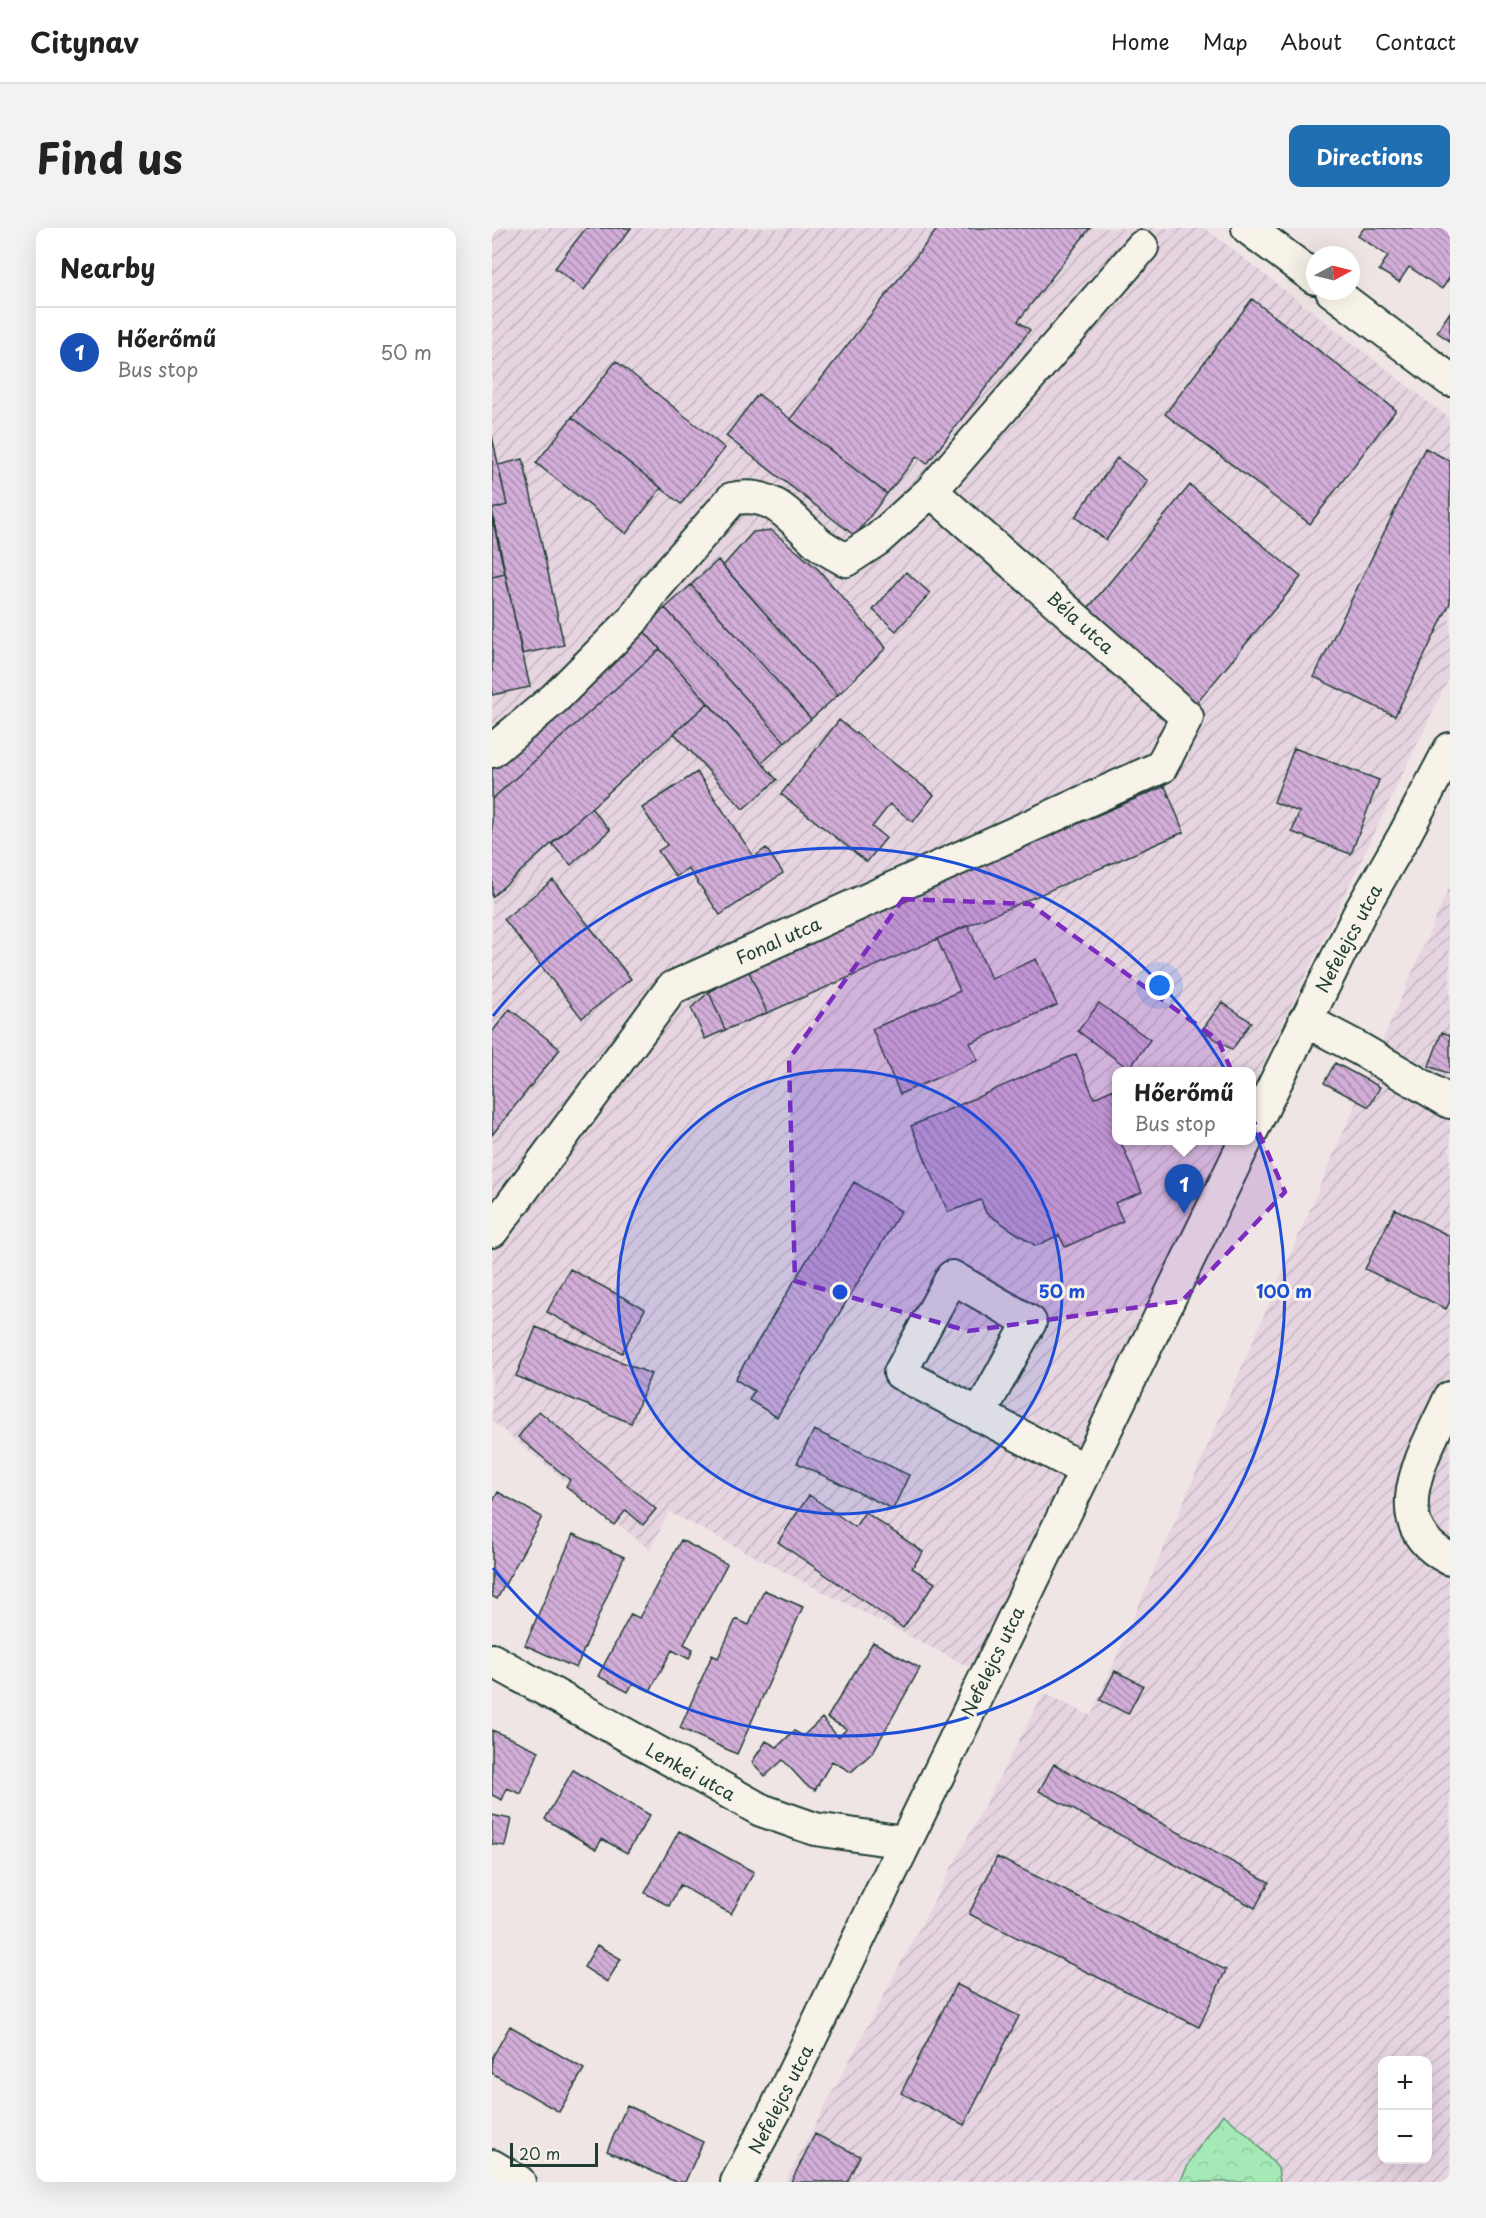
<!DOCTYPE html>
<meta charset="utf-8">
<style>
body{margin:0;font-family:"Playpen Sans",sans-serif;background:#f2f2f2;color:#222}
.controls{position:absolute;right:18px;bottom:18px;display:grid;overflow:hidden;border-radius:12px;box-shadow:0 6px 24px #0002}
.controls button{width:54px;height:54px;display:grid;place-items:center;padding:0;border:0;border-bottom:2px solid #e0e0e0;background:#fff;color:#222;font:30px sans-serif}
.compass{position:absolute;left:814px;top:18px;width:54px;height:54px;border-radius:50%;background:#fff;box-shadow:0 6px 24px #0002;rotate:83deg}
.scale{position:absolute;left:18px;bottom:15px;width:88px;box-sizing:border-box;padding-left:6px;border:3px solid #1f3d34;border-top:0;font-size:16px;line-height:21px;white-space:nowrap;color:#1f3d34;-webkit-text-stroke:4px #f7f3e8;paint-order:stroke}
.you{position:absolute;left:668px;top:758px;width:21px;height:21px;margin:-15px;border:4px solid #fff;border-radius:50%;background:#1a73e8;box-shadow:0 0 0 9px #1a73e833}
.badge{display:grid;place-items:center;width:39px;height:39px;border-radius:50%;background:#1f6fb2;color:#fff;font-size:20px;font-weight:700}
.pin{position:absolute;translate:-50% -50px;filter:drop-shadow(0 2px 3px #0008)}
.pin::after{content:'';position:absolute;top:32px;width:21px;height:18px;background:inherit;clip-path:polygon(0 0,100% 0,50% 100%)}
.popup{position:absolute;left:620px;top:839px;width:144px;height:78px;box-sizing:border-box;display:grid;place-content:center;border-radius:12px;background:#fff;filter:drop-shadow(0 2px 4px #0005);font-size:20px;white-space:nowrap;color:#767676}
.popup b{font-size:22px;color:#222}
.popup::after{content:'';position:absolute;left:50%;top:100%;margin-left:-12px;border:12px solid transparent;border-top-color:#fff}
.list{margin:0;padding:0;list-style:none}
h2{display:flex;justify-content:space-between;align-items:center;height:78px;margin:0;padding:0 24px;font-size:26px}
h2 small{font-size:20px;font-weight:400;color:#767676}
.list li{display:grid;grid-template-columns:39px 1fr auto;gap:18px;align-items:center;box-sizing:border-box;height:90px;padding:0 24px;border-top:2px solid #e0e0e0}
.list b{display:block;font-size:22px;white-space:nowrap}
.list p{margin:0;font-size:20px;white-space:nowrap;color:#767676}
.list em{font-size:20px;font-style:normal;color:#767676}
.map{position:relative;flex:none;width:958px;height:1954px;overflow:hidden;border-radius:12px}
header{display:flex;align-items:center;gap:36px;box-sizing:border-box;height:84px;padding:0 30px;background:#fff;border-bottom:2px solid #e0e0e0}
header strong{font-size:28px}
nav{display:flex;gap:33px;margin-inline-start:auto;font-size:21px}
.intro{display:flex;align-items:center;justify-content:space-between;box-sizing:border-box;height:144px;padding:0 36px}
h1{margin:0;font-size:42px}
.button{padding:15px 27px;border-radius:12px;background:#1f6fb2;color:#fff;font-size:21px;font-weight:700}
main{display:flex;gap:36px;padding:0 36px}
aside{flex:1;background:#fff;border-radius:12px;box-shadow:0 6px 24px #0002}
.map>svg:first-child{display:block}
.industrial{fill:url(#industrial-furrows);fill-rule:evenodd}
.forest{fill:url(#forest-crowns);stroke:#629475;stroke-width:1.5}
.building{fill:url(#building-back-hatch);stroke:#1f3d34;stroke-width:1.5}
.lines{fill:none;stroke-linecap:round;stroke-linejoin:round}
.minor-casing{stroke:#1f3d34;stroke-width:36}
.minor{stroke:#f7f3e8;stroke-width:32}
.marked{fill:#7b2cbf;fill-opacity:0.2;stroke:#7b2cbf;stroke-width:4.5;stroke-dasharray:12 8;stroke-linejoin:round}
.ring{fill:none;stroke:#1d4ed8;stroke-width:3}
.labels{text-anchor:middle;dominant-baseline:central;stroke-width:6;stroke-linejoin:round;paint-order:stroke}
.street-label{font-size:18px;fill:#1f3d34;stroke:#f7f3e8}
.centre{fill:#1d4ed8;stroke:#f7f3e8;stroke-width:3}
.ring-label{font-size:18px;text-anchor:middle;font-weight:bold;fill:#1d4ed8;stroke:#f7f3e8;stroke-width:6;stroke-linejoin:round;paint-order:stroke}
</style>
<header>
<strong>Citynav</strong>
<nav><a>Home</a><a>Map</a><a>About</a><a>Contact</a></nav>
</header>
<div class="intro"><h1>Find us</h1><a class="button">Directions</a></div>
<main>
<aside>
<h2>Nearby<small></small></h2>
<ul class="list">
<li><span class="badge" style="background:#1a4fb4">1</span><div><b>Hőerőmű</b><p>Bus stop</p></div><em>50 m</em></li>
</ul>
</aside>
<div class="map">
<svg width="958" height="1954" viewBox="0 0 958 1954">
<defs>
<pattern id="industrial-furrows" width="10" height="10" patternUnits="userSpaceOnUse" patternTransform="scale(1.5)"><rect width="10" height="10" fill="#e6d4e1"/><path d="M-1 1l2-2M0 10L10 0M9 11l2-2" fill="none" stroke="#c5b7c2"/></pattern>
<pattern id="forest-crowns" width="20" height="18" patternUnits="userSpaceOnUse" patternTransform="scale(1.5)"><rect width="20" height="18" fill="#a5eab6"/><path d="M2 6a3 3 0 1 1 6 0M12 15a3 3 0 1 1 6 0" fill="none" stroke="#8eca9d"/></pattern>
<pattern id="building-back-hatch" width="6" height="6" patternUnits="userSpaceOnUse" patternTransform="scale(1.5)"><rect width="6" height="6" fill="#d1add7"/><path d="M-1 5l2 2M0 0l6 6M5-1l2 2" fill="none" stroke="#a98eaf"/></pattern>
</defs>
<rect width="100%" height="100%" fill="#efe5e5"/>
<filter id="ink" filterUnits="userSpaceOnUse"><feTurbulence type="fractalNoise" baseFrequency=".0167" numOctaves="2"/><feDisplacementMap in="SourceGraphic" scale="12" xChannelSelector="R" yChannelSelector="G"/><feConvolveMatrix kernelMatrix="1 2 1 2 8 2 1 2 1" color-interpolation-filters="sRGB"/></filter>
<g filter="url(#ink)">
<path class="industrial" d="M 0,0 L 713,0 L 958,191 L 958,448 L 760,859 L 760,844 L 624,844 L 624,912 L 734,913 L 479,1440 L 177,1284 L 158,1322 L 0,1193 Z
M 958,657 L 958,1954 L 293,1954 L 552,1465 L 599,1488 ZM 890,1832 L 936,1832 L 936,1932 L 890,1932 Z"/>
<path class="forest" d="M 731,1886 L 757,1908 L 786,1940 L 788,1954 L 688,1954 L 699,1931 Z"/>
<path class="building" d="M 94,0 L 139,0 L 92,62 L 63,40 Z
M 446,0 L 598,0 L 526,93 L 538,102 L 435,236 L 425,228 L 395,266 L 298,191 Z
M 872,0 L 958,0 L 958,49 L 950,61 L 917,39 L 907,54 L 887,42 L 896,28 L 866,8 Z
M 760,71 L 904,182 L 818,296 L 673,186 Z
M 958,84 L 958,113 L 945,104 Z
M 124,133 L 233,220 L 189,276 L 80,189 Z
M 266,166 L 395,266 L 363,308 L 234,208 Z
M 80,189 L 169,260 L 134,306 L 44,235 Z
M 0,208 L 15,277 L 0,281 Z
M 933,220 L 958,233 L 958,375 L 903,488 L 822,449 Z
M 625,230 L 656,253 L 614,312 L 583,289 Z
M 31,231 L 72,417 L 30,426 L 0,281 L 15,277 L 6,237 Z
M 698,257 L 809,349 L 704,476 L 593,384 Z
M 0,289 L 13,346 L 0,349 Z
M 279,302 L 326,341 L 394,420 L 346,467 L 231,338 L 261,304 Z
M 226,332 L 346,467 L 319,491 L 199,357 Z
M 414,344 L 438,365 L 404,403 L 381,382 Z
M 13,346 L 38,459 L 0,467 L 0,349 Z
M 199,357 L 319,491 L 293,514 L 173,380 Z
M 173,380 L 293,514 L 270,535 L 150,401 Z
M 150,401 L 168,421 L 0,571 L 0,535 Z
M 168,421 L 216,475 L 0,669 L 0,571 Z
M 216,475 L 285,552 L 251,581 L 182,505 Z
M 347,492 L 442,567 L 421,594 L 398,576 L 380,599 L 394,610 L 375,634 L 289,566 Z
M 802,520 L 887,552 L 859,626 L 800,604 L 807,584 L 782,574 Z
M 205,544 L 262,629 L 274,620 L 291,645 L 228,687 L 196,640 L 184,649 L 166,623 L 175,617 L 150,580 Z
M 673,558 L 692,604 L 275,785 L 255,739 Z
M 99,580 L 118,602 L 79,637 L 60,616 Z
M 61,652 L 139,751 L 90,790 L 12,691 Z
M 476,697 L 499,751 L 544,731 L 565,777 L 478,815 L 486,832 L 408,866 L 380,801 L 468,763 L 445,711 Z
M 255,739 L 275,785 L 233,802 L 217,764 Z
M 217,764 L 233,802 L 213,811 L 199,780 Z
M 730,774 L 759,794 L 740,822 L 710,802 Z
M 607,775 L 658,812 L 637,841 L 586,803 Z
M 18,781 L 68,821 L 0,907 L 0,804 Z
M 950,804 L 958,807 L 958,846 L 937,838 Z
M 584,826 L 602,870 L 624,860 L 624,912 L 628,912 L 650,964 L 623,975 L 631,993 L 573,1019 L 567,1007 L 544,1018 L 494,985 L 489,972 L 456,984 L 419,898 Z
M 843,835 L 888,859 L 877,879 L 832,855 Z
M 362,954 L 409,983 L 285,1189 L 257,1172 L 262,1163 L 243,1151 Z
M 903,981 L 958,1008 L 958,1073 L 954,1081 L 873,1041 Z
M 78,1041 L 153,1081 L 130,1125 L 55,1084 Z
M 44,1099 L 159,1146 L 139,1195 L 24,1148 Z
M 47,1183 L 164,1281 L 151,1297 L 134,1282 L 122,1297 L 74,1258 L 78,1252 L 26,1209 Z
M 322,1202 L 417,1247 L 401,1281 L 305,1235 Z
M 6,1264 L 50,1289 L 5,1371 L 0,1368 L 0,1275 Z
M 317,1267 L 363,1299 L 373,1284 L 431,1324 L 420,1340 L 443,1355 L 411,1400 L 286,1314 Z
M 81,1306 L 132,1329 L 84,1440 L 33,1417 Z
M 189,1312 L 235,1336 L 192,1416 L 201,1421 L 197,1431 L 180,1422 L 158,1463 L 141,1455 L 136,1464 L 106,1448 L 139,1386 L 147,1390 Z
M 272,1362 L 311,1379 L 245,1526 L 188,1500 L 220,1427 L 226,1430 L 244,1391 L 257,1397 Z
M 381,1414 L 428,1440 L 381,1524 L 359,1544 L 340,1533 L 323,1562 L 314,1557 L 291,1532 L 273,1548 L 260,1534 L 274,1513 L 285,1519 L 302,1503 L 311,1508 L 330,1490 L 346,1509 L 355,1501 L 335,1490 Z
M 623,1443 L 651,1457 L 636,1486 L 608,1472 Z
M 0,1502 L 47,1523 L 29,1566 L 15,1560 L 10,1572 L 0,1567 Z
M 562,1536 L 777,1654 L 763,1680 L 547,1563 Z
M 81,1542 L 158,1587 L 135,1625 L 110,1611 L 104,1621 L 53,1591 Z
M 0,1587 L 19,1591 L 13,1618 L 0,1616 Z
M 187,1603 L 262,1644 L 239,1686 L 188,1657 L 177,1678 L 153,1665 Z
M 505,1629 L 734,1742 L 707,1799 L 477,1686 Z
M 105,1717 L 129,1731 L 115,1754 L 92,1739 Z
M 464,1756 L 527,1788 L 472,1897 L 409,1865 Z
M 18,1798 L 92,1841 L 67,1884 L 0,1845 L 0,1830 Z
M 135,1877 L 211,1914 L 193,1954 L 184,1954 L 115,1923 Z
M 323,1906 L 368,1928 L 355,1954 L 299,1954 Z"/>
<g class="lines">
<g class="minor-casing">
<path id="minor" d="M 756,0 L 823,50
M 840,63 L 958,152
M 0,523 L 63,470 L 140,393 L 163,360 L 240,271 C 281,262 299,290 326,315 C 335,322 345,327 354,332 L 386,311 L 439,263 L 650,19
M 813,792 L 866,820 L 958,874
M 760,902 L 868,684 L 912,608 L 958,521
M 0,1003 L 180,760 L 669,539 L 695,489 L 439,263
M 958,1170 C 935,1222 885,1295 958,1331
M 487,1187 L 538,1094 L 460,1049 L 408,1145 L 593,1242
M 0,1432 L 269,1582 L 323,1601 L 412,1614
M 0,1938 L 27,1954
M 245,1954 L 285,1879 L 754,912"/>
</g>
<use href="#minor" class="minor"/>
</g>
</g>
<path class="marked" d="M 411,671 L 538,676 L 726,812 L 793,964 L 690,1073 L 476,1103 L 303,1053 L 297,831 Z"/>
<circle cx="348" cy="1064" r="222" fill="#1d4ed8" fill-opacity=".12"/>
<g class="ring">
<circle cx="348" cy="1064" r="222"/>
<path d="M1 788A444 444 0 1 1 1 1340"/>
</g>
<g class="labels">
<g class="street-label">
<text transform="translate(589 394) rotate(42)">Béla utca</text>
<text transform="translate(856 710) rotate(-62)">Nefelejcs utca</text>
<text transform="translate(286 712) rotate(-24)">Fonal utca</text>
<text transform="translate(500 1433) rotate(-64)">Nefelejcs utca</text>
<text transform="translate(199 1543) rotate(29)">Lenkei utca</text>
<text transform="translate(288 1871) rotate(-63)">Nefelejcs utca</text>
</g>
</g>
<circle cx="348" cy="1064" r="9" class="centre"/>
<g class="ring-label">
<text x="570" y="1070">50 m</text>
<text x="792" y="1070">100 m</text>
</g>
</svg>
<div class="controls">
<button>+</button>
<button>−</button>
</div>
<svg class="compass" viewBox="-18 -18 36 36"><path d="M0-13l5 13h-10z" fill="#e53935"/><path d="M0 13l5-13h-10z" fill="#767676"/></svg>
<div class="scale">20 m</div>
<div class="you"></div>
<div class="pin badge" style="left:692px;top:986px;background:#1a4fb4">1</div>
<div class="popup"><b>Hőerőmű</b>Bus stop</div>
</div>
</main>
